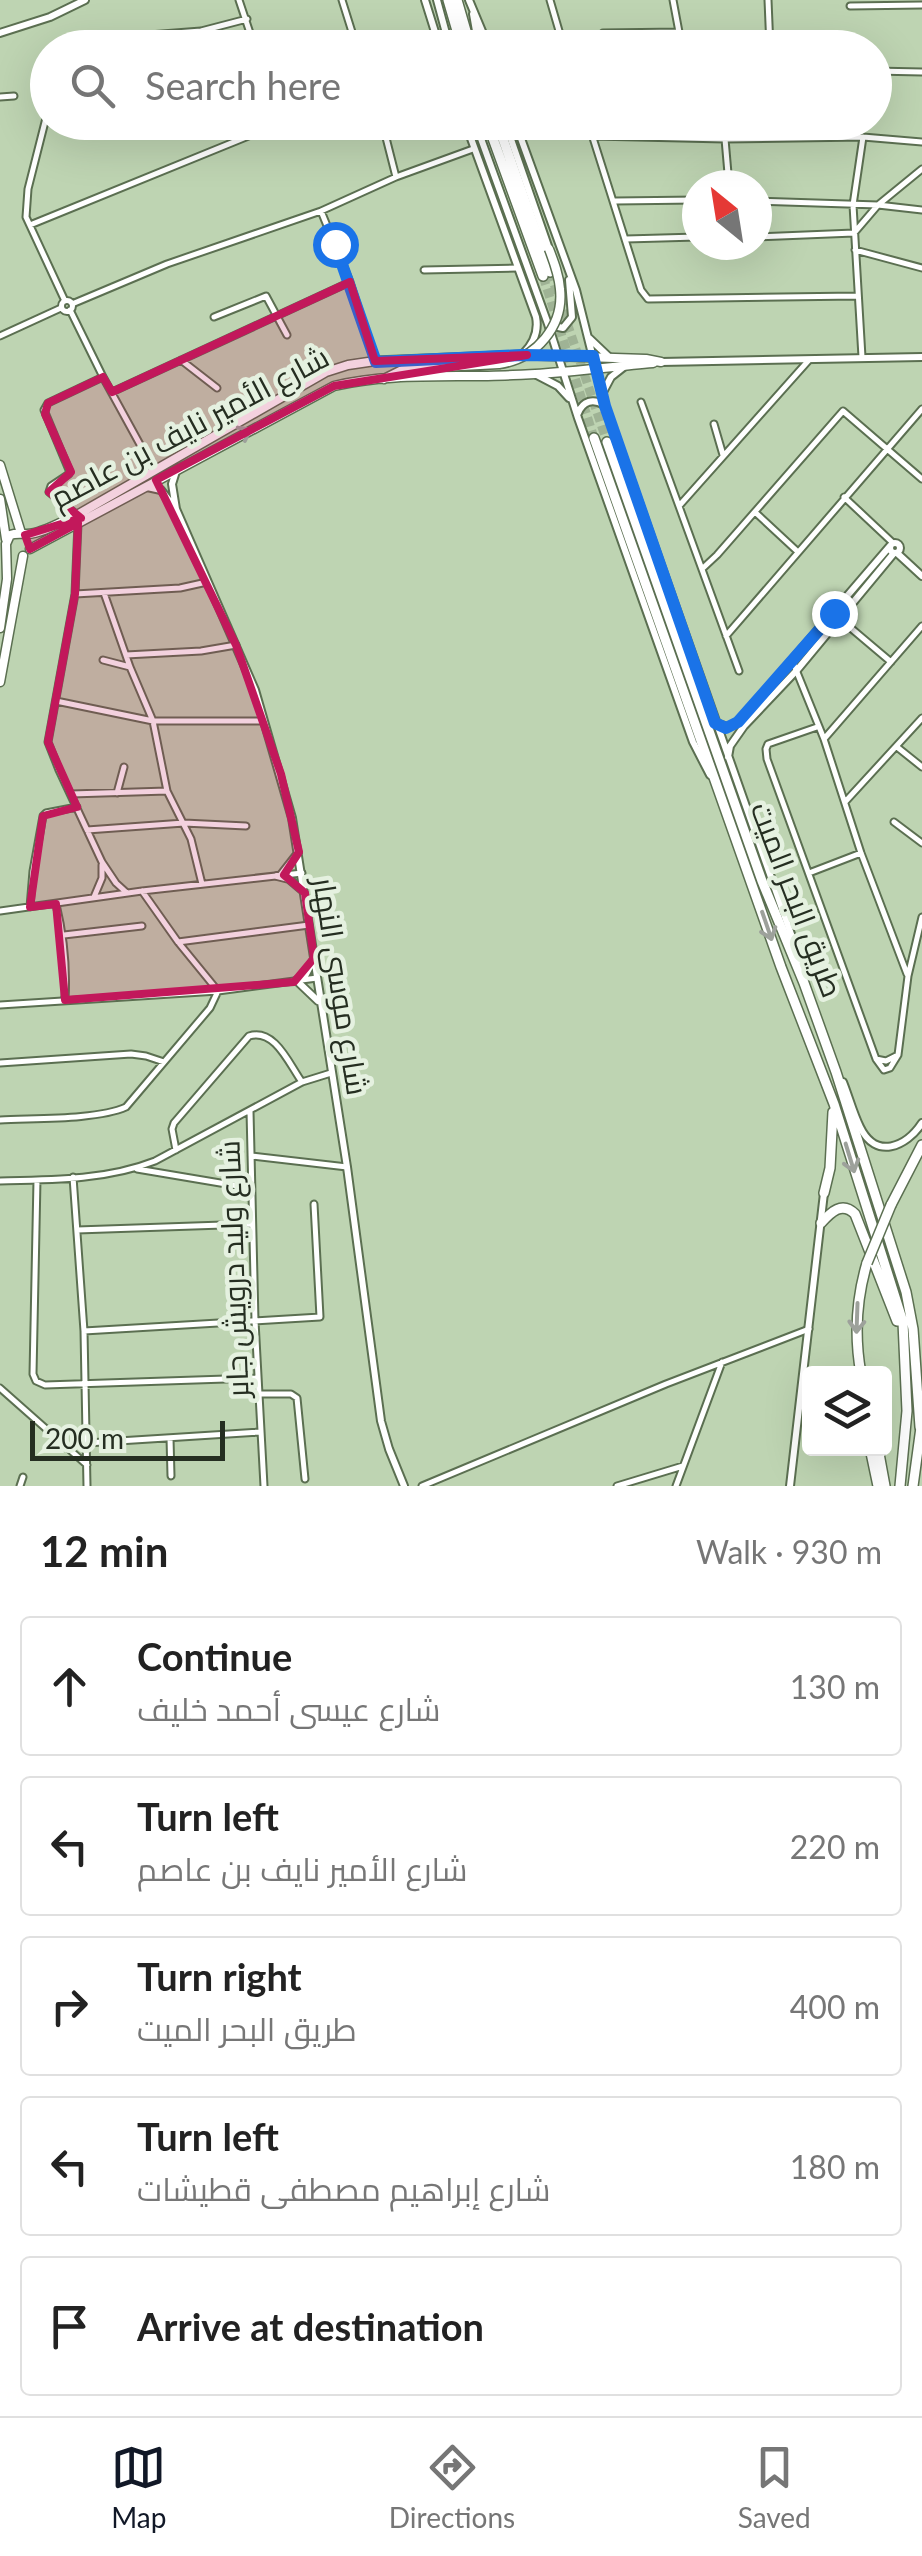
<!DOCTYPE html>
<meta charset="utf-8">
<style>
body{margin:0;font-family:Lato,Cairo,sans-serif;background:#f6f6f6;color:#222}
.controls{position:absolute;right:30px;bottom:30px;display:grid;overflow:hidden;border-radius:10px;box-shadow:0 10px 40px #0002}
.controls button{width:90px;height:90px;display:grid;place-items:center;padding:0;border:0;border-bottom:2px solid #e0e0e0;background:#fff;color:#222;font:50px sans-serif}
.compass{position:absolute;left:682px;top:170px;width:90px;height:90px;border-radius:50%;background:#fff;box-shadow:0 10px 40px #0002;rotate:330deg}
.scale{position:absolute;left:30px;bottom:25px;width:195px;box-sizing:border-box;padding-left:10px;border:5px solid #252e21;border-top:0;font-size:28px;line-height:35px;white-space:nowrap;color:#252e21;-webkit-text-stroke:8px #e5f1e0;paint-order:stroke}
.stop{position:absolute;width:30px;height:30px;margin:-22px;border:8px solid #1a73e8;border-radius:50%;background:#fff}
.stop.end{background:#1a73e8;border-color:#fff;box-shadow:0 2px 10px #0008}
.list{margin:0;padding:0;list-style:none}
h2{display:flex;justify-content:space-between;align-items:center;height:130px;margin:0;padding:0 40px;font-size:42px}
h2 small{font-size:32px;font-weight:400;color:#767676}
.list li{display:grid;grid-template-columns:65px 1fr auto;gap:30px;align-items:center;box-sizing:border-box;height:140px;margin:0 20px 20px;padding:0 20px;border:2px solid #e0e0e0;border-radius:10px}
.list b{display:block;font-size:38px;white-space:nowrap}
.list p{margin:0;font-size:32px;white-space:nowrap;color:#767676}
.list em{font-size:32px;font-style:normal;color:#767676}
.icon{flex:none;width:55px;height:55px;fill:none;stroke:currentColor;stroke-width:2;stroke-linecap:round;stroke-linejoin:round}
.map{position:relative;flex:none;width:922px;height:1486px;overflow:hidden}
.search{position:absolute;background:#fff;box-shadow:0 10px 40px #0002;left:30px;right:30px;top:30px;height:110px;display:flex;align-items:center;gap:25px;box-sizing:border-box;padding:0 35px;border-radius:55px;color:#767676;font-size:38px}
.sheet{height:930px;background:#fff}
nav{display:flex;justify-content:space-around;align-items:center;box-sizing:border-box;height:140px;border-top:2px solid #e0e0e0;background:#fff;font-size:28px;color:#767676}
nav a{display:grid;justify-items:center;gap:5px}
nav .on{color:#111827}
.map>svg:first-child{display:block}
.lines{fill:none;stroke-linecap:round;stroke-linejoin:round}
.primary-tunnel{stroke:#9fb395;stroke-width:9;stroke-dasharray:9 4.5;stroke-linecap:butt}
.minor-casing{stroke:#5b6f51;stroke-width:9}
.tertiary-casing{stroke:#5b6f51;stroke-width:10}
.secondary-casing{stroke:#5b6f51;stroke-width:11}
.primary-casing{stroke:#5b6f51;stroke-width:12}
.trunk-casing{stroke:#5b6f51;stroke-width:12}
.minor{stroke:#fff;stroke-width:5}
.tertiary{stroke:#fff;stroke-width:6}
.secondary{stroke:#fff;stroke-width:8}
.primary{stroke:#fff;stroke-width:9}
.trunk{stroke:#fff;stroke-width:9}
.secondary-bridge-casing{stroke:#5b6f51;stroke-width:11;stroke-linecap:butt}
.trunk-bridge-casing{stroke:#5b6f51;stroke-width:12;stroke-linecap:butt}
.secondary-bridge{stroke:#fff;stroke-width:8}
.trunk-bridge{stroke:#fff;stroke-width:9}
.oneway{stroke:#9da19b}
.route{stroke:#1a73e8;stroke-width:12}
.marked{fill:#c2185b;fill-opacity:0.2;stroke:#c2185b;stroke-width:8;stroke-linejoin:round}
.labels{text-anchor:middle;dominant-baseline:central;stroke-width:9;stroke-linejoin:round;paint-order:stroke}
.street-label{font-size:30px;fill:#252e21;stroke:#e5f1e0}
</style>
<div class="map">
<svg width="922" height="1486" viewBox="0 0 922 1486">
<rect width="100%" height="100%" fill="#bed4b2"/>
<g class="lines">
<path class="primary-tunnel" d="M 550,272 L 607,442
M 543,276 L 594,438"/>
<g class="minor-casing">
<path id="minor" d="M 239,0 L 255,48
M 342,0 L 357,48
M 550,0 L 564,48
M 673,0 L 682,48
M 768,0 L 770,48
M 850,6 L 922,5
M 603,33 L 679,32
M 122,48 L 125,41 L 136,36 L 201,31 L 247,19
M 874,71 L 922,72
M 0,97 L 14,96
M 48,110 L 28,189 L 26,217 L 65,301
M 382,122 L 396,177
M 588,122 L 641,290 L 648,299 L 857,296
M 593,136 L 725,139 L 863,137 L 922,142
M 725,139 L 729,185
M 615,201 L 697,200
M 757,201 L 878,205 L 922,210
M 321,211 L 350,282 L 375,361
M 30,225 L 283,122
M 757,237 L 854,233 L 878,205 L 922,169
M 626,239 L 697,237
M 855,250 L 922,268
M 424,270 L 517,268
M61.5 306a5.5 5.5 0 1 1 11 0a5.5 5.5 0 1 1-11 0Z
M 72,304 L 167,264 L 321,211 L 396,177 L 473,149
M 70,310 L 103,377 L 154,470
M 214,317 L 266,296 L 287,335
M 0,336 L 61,308
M 862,357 L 853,205 L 863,137
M 181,360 L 217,388
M 112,392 L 350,282
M 641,402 L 739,671
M 714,424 L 723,455
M 844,497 L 893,543
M 679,506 L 809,360
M 756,513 L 798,552
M 76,514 L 49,492 L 51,486 L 69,474 L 69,470 L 44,410 L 48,403 L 103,377
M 78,523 L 75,594 L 48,742 L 59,770 L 102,862 L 116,883 L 127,893
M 702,569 L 717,555 L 843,411 L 922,479
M 104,593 L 130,667 L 153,721 L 167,791 L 191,839 L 202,884
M 75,594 L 180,588 L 207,582
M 833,613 L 891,662
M 726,636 L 922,409
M 126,655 L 201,651 L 236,645
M 103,660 L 130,667
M 792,660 L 824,739 L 861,853 L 907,974
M 56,701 L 153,721 L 263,721
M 817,727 L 768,744 L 766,749 L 767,759 L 876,1059 L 884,1070 L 890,1068 L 898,1055 L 908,976 L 922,917
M 824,739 L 922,626
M 897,747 L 922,767
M 117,793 L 124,767
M 71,794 L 167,791
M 845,802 L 922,718
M 894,822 L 922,843
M 87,830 L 184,823 L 246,826
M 809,873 L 861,853
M 94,897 L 102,878 L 102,865
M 56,904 C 64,937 67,966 65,1000
M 30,907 L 33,871 L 43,816 L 46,813 L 77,807
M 0,911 L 142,891 L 302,873
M 64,935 L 142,926
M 178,942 L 309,925
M 0,1005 L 218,991 L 317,978
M 876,1059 L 886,1061 L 896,1056
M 0,1063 L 131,1054 L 146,1056 L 164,1062
M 250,1111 L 255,1321 L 264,1486
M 0,1120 C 33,1118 97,1120 126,1107 L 210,1008 L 218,991 L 178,942 L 142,891
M 176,1150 L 172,1129 L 174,1123 L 249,1036 C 275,1028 289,1064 302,1082
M 251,1156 L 347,1167
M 137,1169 L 250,1188
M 73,1177 L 84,1331 L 87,1486
M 37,1180 L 33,1374 L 36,1381 L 45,1385 L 257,1378
M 0,1181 C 51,1180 107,1180 155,1161 L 302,1082 L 331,1073
M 77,1230 L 252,1224
M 84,1331 L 320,1317 L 314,1204
M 0,1388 L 87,1465
M 258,1394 L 291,1394 L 297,1398 L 305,1479
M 170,1438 L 171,1476
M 87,1443 L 259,1432
M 20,1486 L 23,1477
M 422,1486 L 666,1384 L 809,1329
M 617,1486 L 683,1466
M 676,1486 L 722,1362"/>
</g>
<g class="tertiary-casing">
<path id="tertiary" d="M 425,0 L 440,48
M 437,0 L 450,48
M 469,0 L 489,48
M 473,14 L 479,48
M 0,33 L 50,17 L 85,0
M 465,122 L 536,317 C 539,332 533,344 523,354
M 475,122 L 548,324 L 578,418 L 693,742 L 710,775
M 505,122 L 549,249
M 515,122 L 576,290 L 605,406 L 804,971
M 549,325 L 563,328 L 572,317 L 569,280
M 589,338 L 609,357
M 661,362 L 922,357
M 535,374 L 558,386 L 569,398
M 602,394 L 611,377 L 625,366
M 578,413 C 583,401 593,398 604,405
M 176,471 L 172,484 L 176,509 L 255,690 L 292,818 L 347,1167 L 381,1421 L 389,1449 L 404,1486
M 147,487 L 161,490 L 172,504
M890 548a5 5 0 1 1 10 0a5 5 0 1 1-10 0Z
M 897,553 L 922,576
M 716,723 L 727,727 L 738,723 L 890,546
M 728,757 L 730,746 L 744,726 L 797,670 L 894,553
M 277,876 L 289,879 L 302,890
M 280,876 L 298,853
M 297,980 L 305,976 L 314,959
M 297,981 L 318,1001
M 843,1082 C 849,1097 853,1113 860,1127 C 876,1160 906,1147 922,1123
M 790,1486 L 824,1193"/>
</g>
<g class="secondary-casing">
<path id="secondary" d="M 384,379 L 404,369 L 499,364
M 0,465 L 21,533
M 0,499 L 6,539
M 30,549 L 334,386 C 392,372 454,378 513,375 C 559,374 606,367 653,363
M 0,628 L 7,579 L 6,544 L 10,535 C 16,533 21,534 27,534 C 44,533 62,521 77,515 L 326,372 L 348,365 L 375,361 L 522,355 L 646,359 L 661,362
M 0,682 L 23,556"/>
</g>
<g class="primary-casing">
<path id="primary" d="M 448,0 L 462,48
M 457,0 L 471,48
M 487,122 L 543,276
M 497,122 L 550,272
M 594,438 L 781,967 L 834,1104 L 903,1322 L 907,1411 L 900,1486
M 607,442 L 762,881 L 804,983 L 836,1072 L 906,1292 L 913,1329 L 920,1427
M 824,1193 L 830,1168 L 833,1112
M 821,1223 C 831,1212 842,1201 855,1214 L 897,1321"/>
</g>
<g class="trunk-casing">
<path id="trunk" d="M 891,1205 L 922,1145
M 861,1374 C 854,1335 856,1300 867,1263
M 870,1448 L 878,1486
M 878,1448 L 885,1486
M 913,1486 L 922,1420"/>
</g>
<use href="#minor" class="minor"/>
<use href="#tertiary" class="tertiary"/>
<use href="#secondary" class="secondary"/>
<use href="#primary" class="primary"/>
<use href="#trunk" class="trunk"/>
<g class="secondary-bridge-casing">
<path id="secondary-bridge" d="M 499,364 C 536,359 564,326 560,289 C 559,275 554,262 549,249"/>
</g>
<g class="trunk-bridge-casing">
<path id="trunk-bridge" d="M 867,1263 L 891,1205"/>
</g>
<use href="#secondary-bridge" class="secondary-bridge"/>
<use href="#trunk-bridge" class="trunk-bridge"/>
</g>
<defs><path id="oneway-shaft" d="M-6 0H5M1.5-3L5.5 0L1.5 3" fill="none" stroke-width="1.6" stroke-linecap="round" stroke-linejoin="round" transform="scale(2.5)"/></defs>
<g class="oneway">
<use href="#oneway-shaft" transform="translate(238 436) rotate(-28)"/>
<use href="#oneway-shaft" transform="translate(767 926) rotate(71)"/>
<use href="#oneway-shaft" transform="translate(850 1158) rotate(73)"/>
<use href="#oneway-shaft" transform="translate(857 1318) rotate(92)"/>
</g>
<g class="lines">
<path class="route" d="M 335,244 L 376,362 L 522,355 L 593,356 L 605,406 L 715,723 L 726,728 L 738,722 L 834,613"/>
</g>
<path class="marked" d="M 350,282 L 375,361 L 527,355 L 334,386 L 156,480 L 236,645 L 281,774 L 299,852 L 284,875 L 305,893 L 314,958 L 294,982 L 65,1000 L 56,904 L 30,907 L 43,816 L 77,807 L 48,742 L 75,594 L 78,523 L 30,549 L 25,535 L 81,518 L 49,492 L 71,472 L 45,414 L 48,403 L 103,377 L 112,392 Z"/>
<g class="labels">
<g class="street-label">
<text transform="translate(189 426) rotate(-28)">شارع الأمير نايف بن عاصم</text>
<text transform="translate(798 899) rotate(69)">طريق البحر الميت</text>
<text transform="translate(342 986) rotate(81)">شارع موسى النهار</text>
<text transform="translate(232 1269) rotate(-92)">شارع وليد درويش جابر</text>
</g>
</g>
</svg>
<div class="controls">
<button><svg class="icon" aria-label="layers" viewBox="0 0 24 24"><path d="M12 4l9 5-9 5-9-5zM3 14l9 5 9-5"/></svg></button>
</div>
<svg class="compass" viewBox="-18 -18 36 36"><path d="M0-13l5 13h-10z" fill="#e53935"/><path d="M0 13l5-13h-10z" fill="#767676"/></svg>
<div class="scale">200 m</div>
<div class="stop" style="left:335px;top:244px"></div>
<div class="stop end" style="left:834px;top:613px"></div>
<div class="search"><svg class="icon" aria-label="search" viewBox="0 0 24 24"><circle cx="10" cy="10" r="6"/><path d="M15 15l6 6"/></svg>Search here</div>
</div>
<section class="sheet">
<h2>12 min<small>Walk · 930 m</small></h2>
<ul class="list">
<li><svg class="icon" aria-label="ahead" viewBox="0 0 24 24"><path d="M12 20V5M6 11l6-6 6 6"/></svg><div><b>Continue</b><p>شارع عيسى أحمد خليف</p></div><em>130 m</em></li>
<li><svg class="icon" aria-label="left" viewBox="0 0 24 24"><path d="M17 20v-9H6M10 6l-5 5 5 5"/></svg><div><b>Turn left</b><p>شارع الأمير نايف بن عاصم</p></div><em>220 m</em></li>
<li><svg class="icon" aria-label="right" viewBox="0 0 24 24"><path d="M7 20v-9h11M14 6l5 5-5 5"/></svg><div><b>Turn right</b><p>طريق البحر الميت</p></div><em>400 m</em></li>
<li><svg class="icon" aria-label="left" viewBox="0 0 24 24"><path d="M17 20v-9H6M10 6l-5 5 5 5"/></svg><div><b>Turn left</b><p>شارع إبراهيم مصطفى قطيشات</p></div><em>180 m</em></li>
<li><svg class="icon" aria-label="arrive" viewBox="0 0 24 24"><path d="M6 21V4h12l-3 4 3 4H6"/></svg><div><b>Arrive at destination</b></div></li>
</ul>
</section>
<nav>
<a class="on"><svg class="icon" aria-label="map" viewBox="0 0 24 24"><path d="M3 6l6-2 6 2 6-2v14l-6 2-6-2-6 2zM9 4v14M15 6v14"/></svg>Map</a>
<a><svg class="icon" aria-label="directions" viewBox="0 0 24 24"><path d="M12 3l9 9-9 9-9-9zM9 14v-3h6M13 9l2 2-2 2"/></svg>Directions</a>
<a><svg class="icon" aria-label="saved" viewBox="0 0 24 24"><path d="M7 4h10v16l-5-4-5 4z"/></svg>Saved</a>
</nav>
